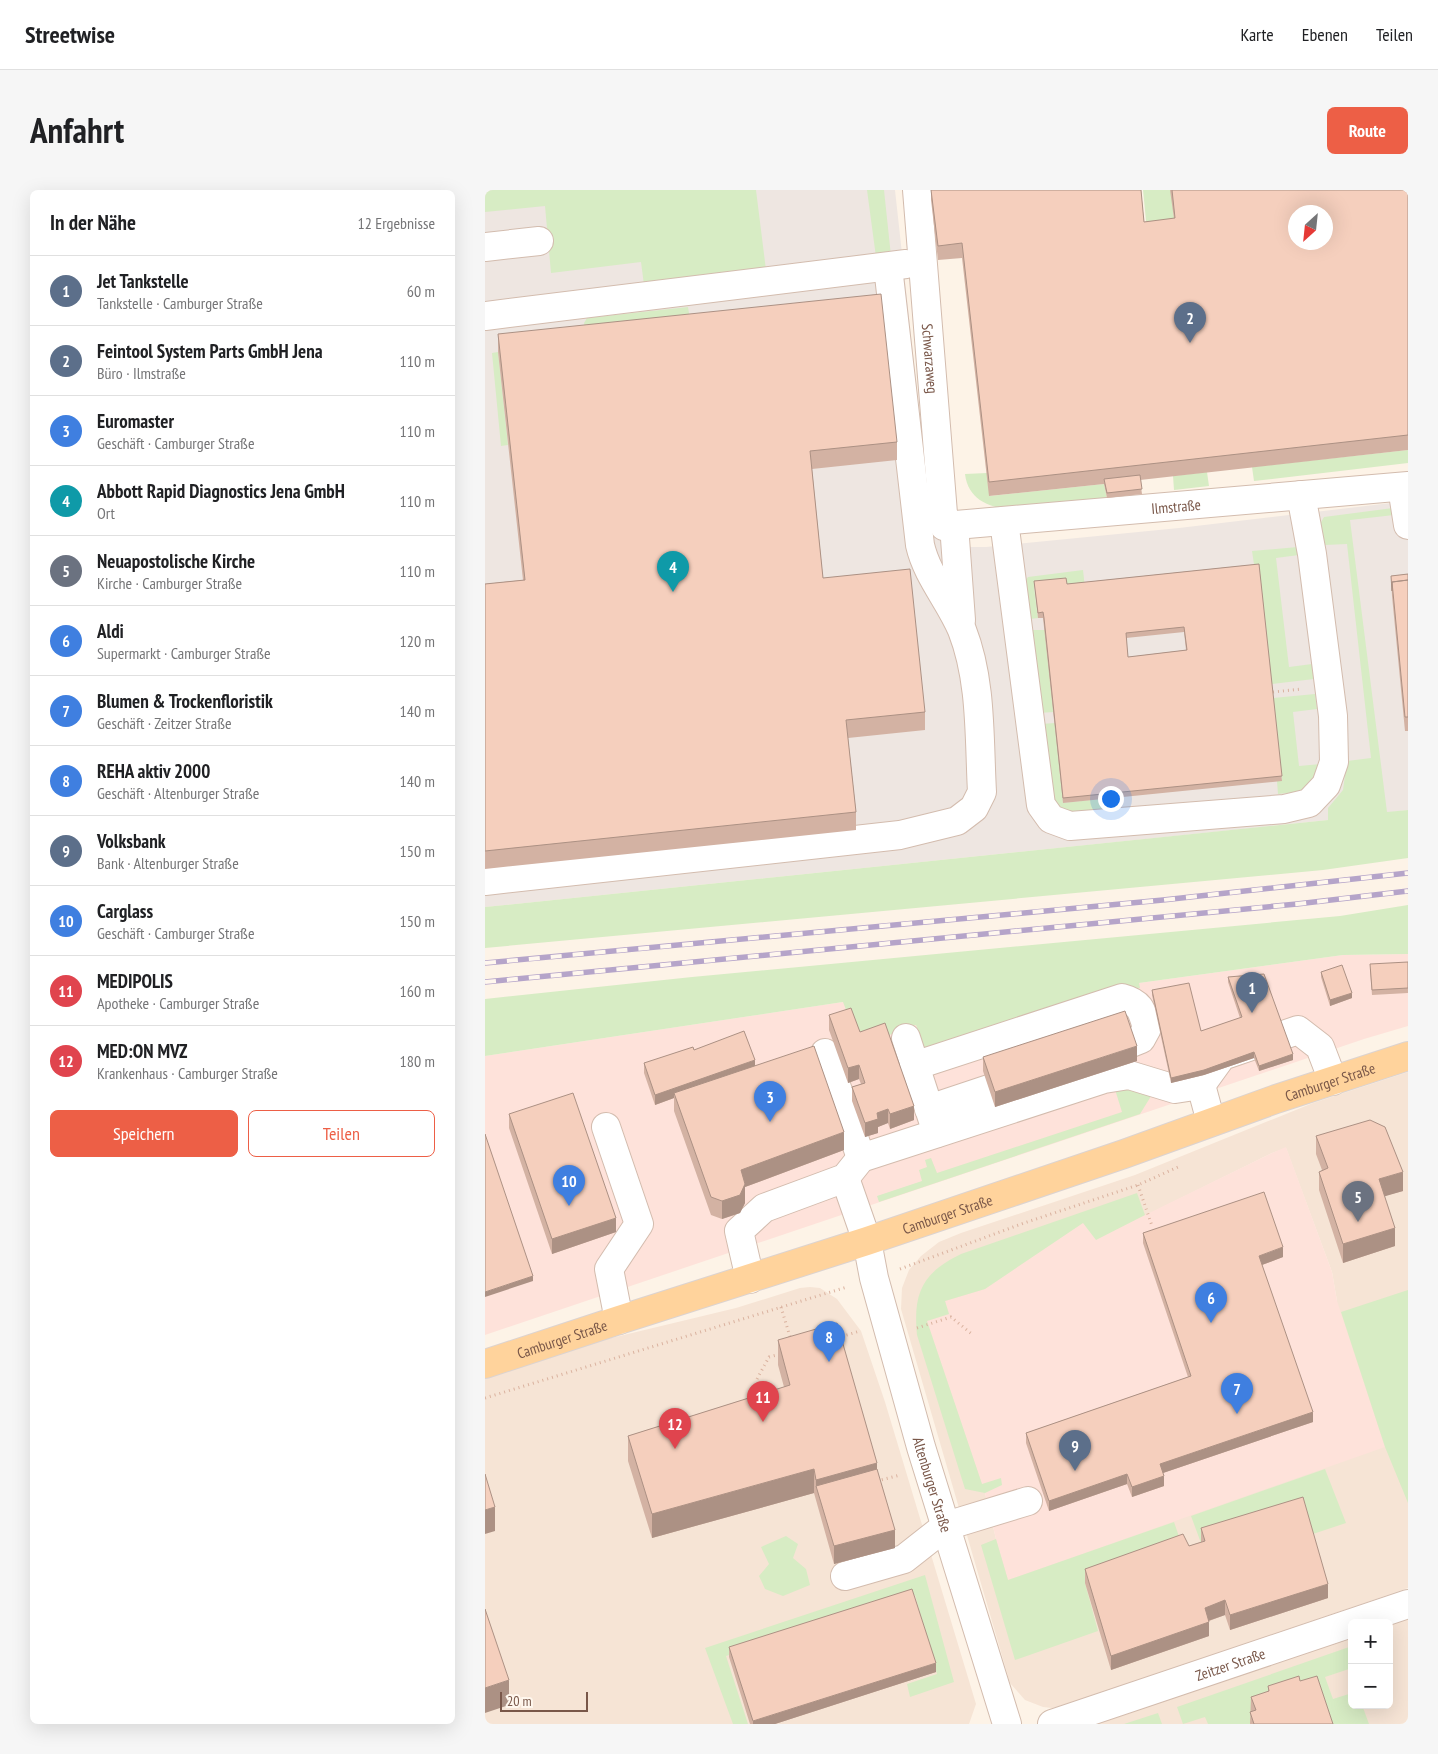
<!DOCTYPE html>
<html lang="de">
<meta charset="utf-8">
<style>
body{margin:0;font-family:"PT Sans Narrow",sans-serif;background:#f6f6f6;color:#202124}
.controls{position:absolute;right:15px;bottom:15px;display:grid;overflow:hidden;border-radius:8px;box-shadow:0 5px 20px #0002}
.controls button{width:45px;height:45px;display:grid;place-items:center;padding:0;border:0;border-bottom:1px solid #e0e0e0;background:#fff;color:#202124;font:25px sans-serif}
.compass{position:absolute;left:803px;top:15px;width:45px;height:45px;border-radius:50%;background:#fff;box-shadow:0 5px 20px #0002;rotate:207deg}
.scale{position:absolute;left:15px;bottom:12px;width:88px;box-sizing:border-box;padding-left:5px;border:2px solid #795749;border-top:0;font-size:14px;line-height:18px;white-space:nowrap;color:#795749;-webkit-text-stroke:4px #fff7ee;paint-order:stroke}
.you{position:absolute;left:625px;top:608px;width:18px;height:18px;margin:-12px;border:4px solid #fff;border-radius:50%;background:#1a73e8;box-shadow:0 0 0 8px #1a73e833}
.badge{display:grid;place-items:center;width:32px;height:32px;border-radius:50%;background:#ed5f46;color:#fff;font-size:16px;font-weight:700}
.pin{position:absolute;translate:-50% -41px;filter:drop-shadow(0 1px 2px #0008)}
.pin::after{content:'';position:absolute;top:26px;width:18px;height:15px;background:inherit;clip-path:polygon(0 0,100% 0,50% 100%)}
.list{margin:0;padding:0;list-style:none}
h2{display:flex;justify-content:space-between;align-items:center;height:65px;margin:0;padding:0 20px;font-size:21px}
h2 small{font-size:16px;font-weight:400;color:#757577}
.list li{display:grid;grid-template-columns:32px 1fr auto;gap:15px;align-items:center;box-sizing:border-box;height:70px;padding:0 20px;border-top:1px solid #e0e0e0}
.list b{display:block;font-size:19px;white-space:nowrap}
.list p{margin:0;font-size:16px;white-space:nowrap;color:#757577}
.list em{font-size:16px;font-style:normal;color:#757577}
.actions{display:flex;gap:10px;padding:15px 20px}
.actions a{flex:1;padding:11px 0;border:1px solid #ed5f46;border-radius:8px;text-align:center;font-size:18px;color:#ed5f46}
.actions .main{background:#ed5f46;color:#fff}
.map{position:relative;flex:none;width:923px;height:1534px;overflow:hidden;border-radius:8px}
header{display:flex;align-items:center;gap:30px;box-sizing:border-box;height:70px;padding:0 25px;background:#fff;border-bottom:1px solid #e0e0e0}
header strong{font-size:24px}
nav{display:flex;gap:28px;margin-inline-start:auto;font-size:18px}
.intro{display:flex;align-items:center;justify-content:space-between;box-sizing:border-box;height:120px;padding:0 30px}
h1{margin:0;font-size:35px}
.button{padding:12px 22px;border-radius:8px;background:#ed5f46;color:#fff;font-size:18px;font-weight:700}
main{display:flex;gap:30px;padding:0 30px}
aside{flex:1;background:#fff;border-radius:8px;box-shadow:0 5px 20px #0002}
.map>svg:first-child{display:block}
.residential{fill:#f6e4d5;fill-rule:evenodd}
.commercial{fill:#fee2da}
.industrial{fill:#eee6e1}
.green{fill:#d7ecc4}
.lines{fill:none;stroke-linecap:round;stroke-linejoin:round}
.minor-casing{stroke:#d3bcae;stroke-width:30}
.major-casing{stroke:#dcd3d0;stroke-width:30}
.path{stroke:#dab29f;stroke-width:3;stroke-dasharray:1 4;stroke-linecap:butt}
.minor{stroke:#fff;stroke-width:28}
.major{stroke:#ffd39c;stroke-width:28}
.rail-casing{stroke:#b5a4c9;stroke-width:5.5}
.rail{stroke:#fff7ee;stroke-width:4;stroke-dasharray:11;stroke-linecap:butt}
.wall{fill:#d3b2a3;fill-rule:evenodd}
.shaded-wall{fill:#ac9184}
.building{fill:#f5cfbd;stroke:#ac9184;fill-rule:evenodd}
.labels{text-anchor:middle;dominant-baseline:central;stroke-width:5;stroke-linejoin:round;paint-order:stroke}
.street-label{font-size:15px;fill:#795749;stroke:#fff7ee}
</style>
<header>
<strong>Streetwise</strong>
<nav><a>Karte</a><a>Ebenen</a><a>Teilen</a></nav>
</header>
<div class="intro"><h1>Anfahrt</h1><a class="button">Route</a></div>
<main>
<aside>
<h2>In der Nähe<small>12 Ergebnisse</small></h2>
<ul class="list">
<li><span class="badge" style="background:#5c6f8a">1</span><div><b>Jet Tankstelle</b><p>Tankstelle · Camburger Straße</p></div><em>60 m</em></li>
<li><span class="badge" style="background:#5c6f8a">2</span><div><b>Feintool System Parts GmbH Jena</b><p>Büro · Ilmstraße</p></div><em>110 m</em></li>
<li><span class="badge" style="background:#3f7fe0">3</span><div><b>Euromaster</b><p>Geschäft · Camburger Straße</p></div><em>110 m</em></li>
<li><span class="badge" style="background:#0f9aa8">4</span><div><b>Abbott Rapid Diagnostics Jena GmbH</b><p>Ort</p></div><em>110 m</em></li>
<li><span class="badge" style="background:#6b7280">5</span><div><b>Neuapostolische Kirche</b><p>Kirche · Camburger Straße</p></div><em>110 m</em></li>
<li><span class="badge" style="background:#3f7fe0">6</span><div><b>Aldi</b><p>Supermarkt · Camburger Straße</p></div><em>120 m</em></li>
<li><span class="badge" style="background:#3f7fe0">7</span><div><b>Blumen &amp; Trockenfloristik</b><p>Geschäft · Zeitzer Straße</p></div><em>140 m</em></li>
<li><span class="badge" style="background:#3f7fe0">8</span><div><b>REHA aktiv 2000</b><p>Geschäft · Altenburger Straße</p></div><em>140 m</em></li>
<li><span class="badge" style="background:#5c6f8a">9</span><div><b>Volksbank</b><p>Bank · Altenburger Straße</p></div><em>150 m</em></li>
<li><span class="badge" style="background:#3f7fe0">10</span><div><b>Carglass</b><p>Geschäft · Camburger Straße</p></div><em>150 m</em></li>
<li><span class="badge" style="background:#e0444e">11</span><div><b>MEDIPOLIS</b><p>Apotheke · Camburger Straße</p></div><em>160 m</em></li>
<li><span class="badge" style="background:#e0444e">12</span><div><b>MED:ON MVZ</b><p>Krankenhaus · Camburger Straße</p></div><em>180 m</em></li>
</ul>
<div class="actions"><a class="main">Speichern</a><a>Teilen</a></div>
</aside>
<div class="map">
<svg width="923" height="1534" viewBox="0 0 923 1534">
<rect width="100%" height="100%" fill="#fdf3e7"/>
<path class="residential" d="M 923,882 L 923,1398 L 579,1516 L 567,1518 L 558,1517 L 540,1510 L 525,1493 L 416,1119 L 417,1098 L 424,1080 L 436,1066 L 454,1052 L 476,1043 L 650,985 L 828,913 ZM 801,958 L 847,1082 L 852,1111 L 511,1349 L 500,1303 L 611,1050 L 787,963 Z
M 325,1097 L 335,1098 L 352,1109 L 376,1141 L 400,1212 L 491,1514 L 484,1534 L 0,1534 L 0,1188 L 118,1150 L 251,1118 L 315,1098 Z
M 923,1426 L 923,1534 L 607,1534 L 867,1446 L 867,1515 L 904,1515 L 904,1433 Z"/>
<path class="commercial" d="M 923,764 L 923,836 L 879,849 L 0,1145 L 0,866 L 358,812 L 654,793 L 858,765 Z
M 801,957 L 847,1082 L 852,1111 L 900,1257 L 523,1390 L 511,1349 L 500,1303 L 442,1131 L 464,1124 L 460,1111 L 500,1099 L 599,1032 L 611,1049 L 787,963 Z"/>
<path class="industrial" d="M 0,0 L 410,0 L 442,291 L 445,308 L 476,353 L 486,357 L 501,357 L 694,338 L 923,311 L 923,620 L 844,630 L 0,717 Z"/>
<path class="green" d="M 0,0 L 271,0 L 281,80 L 159,95 L 156,72 L 66,83 L 60,16 L 0,22 Z
M 382,0 L 399,0 L 406,66 L 391,67 Z
M 658,0 L 686,0 L 690,37 L 662,41 Z
M 203,117 L 207,142 L 102,152 L 99,133 L 102,128 Z
M 13,162 L 23,255 L 16,256 L 7,163 Z
M 923,260 L 923,273 L 769,291 L 767,277 Z
M 722,282 L 724,296 L 689,300 L 688,286 Z
M 502,283 L 505,306 L 619,294 L 622,308 L 524,320 C 502,316 483,309 480,284 Z
M 908,318 L 909,325 L 865,330 L 902,622 L 923,620 L 923,668 L 838,680 L 0,758 L 0,717 L 843,630 L 843,618 L 858,600 L 862,571 L 886,568 L 862,354 L 840,355 L 835,334 L 839,327 Z
M 813,357 L 814,365 L 791,368 L 804,477 L 827,474 L 829,489 L 787,494 L 767,361 Z
M 598,380 L 600,398 L 549,397 L 553,428 L 545,429 L 539,392 L 543,387 Z
M 545,440 L 560,440 L 569,522 L 553,523 Z
M 830,504 L 832,519 L 808,522 L 814,576 L 836,574 L 836,582 L 821,601 L 793,604 L 792,591 L 797,590 L 788,508 Z
M 570,533 L 578,613 L 624,608 L 624,623 L 586,626 L 572,617 L 565,603 L 556,534 Z
M 923,715 L 923,764 L 858,765 L 654,793 L 655,798 L 617,807 L 440,859 L 431,835 L 375,856 L 358,812 L 0,866 L 0,809 L 207,787 L 855,726 Z
M 628,893 L 668,903 L 655,924 L 394,1012 L 392,1006 L 437,991 L 434,980 L 442,977 L 440,970 L 446,968 L 452,983 L 637,922 Z
M 652,1003 L 660,1025 L 611,1050 L 598,1033 L 500,1099 L 460,1111 L 464,1124 L 442,1131 L 497,1294 L 516,1288 L 517,1295 L 500,1303 L 480,1299 L 432,1145 C 428,1103 437,1083 476,1064 Z
M 923,1100 L 923,1313 L 900,1257 L 856,1122 Z
M 840,1279 L 861,1333 L 825,1345 L 716,1353 L 706,1326 Z
M 689,1332 L 698,1358 L 600,1393 L 613,1441 L 530,1470 L 496,1355 L 511,1349 L 523,1390 Z
M 301,1346 L 313,1354 L 308,1368 L 321,1379 L 325,1395 L 298,1406 L 280,1399 L 274,1386 L 284,1374 L 276,1357 Z
M 440,1385 L 469,1492 L 425,1507 L 422,1494 L 452,1484 L 430,1405 L 241,1466 L 263,1534 L 248,1534 L 220,1458 Z
M 867,1456 L 867,1478 L 840,1487 L 848,1509 L 867,1503 L 867,1515 L 877,1515 L 884,1534 L 723,1534 L 720,1527 L 698,1534 L 692,1517 Z
M 673,1523 L 677,1534 L 639,1534 Z"/>
<g class="lines">
<g class="minor-casing">
<g id="minor">
<path id="s1" d="M 432,0 L 459,336 L 923,296"/>
<path d="M 0,57 L 54,51"/>
<path d="M 0,126 L 421,74"/>
<path d="M 917,297 L 923,335"/>
<path d="M 519,331 L 556,615 L 566,629 L 585,636 L 799,619 L 824,613 L 841,595 L 849,572 L 848,526 L 827,364 L 816,305"/>
<path d="M 469,335 L 476,430"/>
<path d="M 0,691 L 415,645 L 472,631 L 489,618 L 497,602 C 494,549 497,491 477,440 C 465,411 442,386 435,355 L 403,77"/>
<path d="M 421,848 L 452,943"/>
<path d="M 340,863 L 376,968"/>
<path d="M 429,876 L 637,808 C 656,813 657,821 662,838 L 656,849 L 646,853"/>
<path d="M 716,895 L 726,932"/>
<path d="M 444,919 L 504,899"/>
<path d="M 121,937 L 154,1034 L 124,1079 L 134,1130"/>
<path id="s2" d="M 360,988 L 382,1051 L 389,1088 L 436,1257 L 522,1534"/>
<path d="M 265,1089 L 254,1041 L 279,1018 L 360,988 L 376,968 L 619,889 L 644,885 L 690,899 L 716,895 L 737,866 L 813,840 L 835,857 L 848,891"/>
<path d="M 360,1386 L 419,1369 L 461,1336 L 543,1311"/>
<path id="s3" d="M 567,1534 L 923,1414"/>
</g>
</g>
<g class="major-casing">
<g id="major">
<path id="s4" d="M 0,1174 L 134,1130 L 382,1051 L 639,964 L 791,909 L 923,866"/>
</g>
</g>
<path class="path" d="M 788,502 L 817,499
M 653,995 L 667,1036
M 415,1079 L 539,1033 L 653,995 L 693,977
M 296,1117 L 306,1150
M 432,1138 L 466,1127 L 488,1145
M 352,1148 L 375,1141
M 272,1189 L 284,1167 L 295,1164
M 0,1208 L 362,1097
M 392,1291 L 415,1285"/>
<use href="#minor" class="minor"/>
<use href="#major" class="major"/>
<g class="rail-casing">
<path id="rail" d="M 0,773 L 678,710 L 923,683
M 0,792 L 812,714 L 923,701"/>
</g>
<use href="#rail" class="rail"/>
</g>
<path class="wall" d="M 446,0 L 656,0 L 659,32 L 689,29 L 685,0 L 923,0 L 923,260 L 655,290 L 657,304 L 622,308 L 619,294 L 504,306 L 477,68 L 453,70 L 446,10 Z
M 13,144 L 412,252 L 412,270 L 327,279 L 338,388 L 440,522 L 440,540 L 363,548 L 371,622 L 371,640 L 0,679 L 0,394 L 38,390 L 13,162 Z
M 774,374 L 797,591 L 578,613 L 558,428 L 553,428 L 549,391 L 582,394 ZM 699,442 L 701,460 L 643,467 L 641,448 Z
M 923,384 L 923,541 L 920,541 L 907,406 L 906,386 Z
M 923,772 L 923,803 L 887,805 L 885,779 Z
M 836,782 L 867,808 L 845,816 L 836,787 Z
M 743,787 L 808,870 L 774,881 L 769,868 L 719,885 L 686,893 L 667,805 L 667,800 L 716,841 L 755,828 L 743,792 Z
M 344,825 L 375,842 L 429,930 L 405,939 L 403,933 L 393,937 L 393,943 L 380,947 L 367,911 L 367,897 L 376,894 L 374,889 L 363,893 L 344,840 Z
M 209,860 L 270,876 L 359,960 L 260,997 L 260,1013 L 255,1023 L 237,1029 L 226,1025 L 189,921 L 189,908 L 170,915 L 159,883 L 159,873 Z
M 498,867 L 652,871 L 510,917 L 498,881 Z
M 24,924 L 131,1042 L 67,1064 L 24,938 Z
M 831,946 L 918,1001 L 899,1006 L 910,1056 L 858,1073 L 834,1000 L 834,982 L 837,980 L 831,964 Z
M 658,1043 L 798,1067 L 777,1075 L 828,1232 L 678,1283 L 679,1296 L 647,1307 L 642,1294 L 564,1321 L 541,1253 L 541,1243 L 703,1187 L 658,1053 Z
M 293,1150 L 392,1279 L 410,1358 L 349,1374 L 329,1303 L 167,1348 L 143,1271 L 143,1246 L 299,1197 L 293,1175 Z
M 716,1338 L 843,1408 L 745,1440 L 740,1425 L 724,1431 L 724,1446 L 626,1480 L 600,1393 L 600,1379 L 704,1356 L 716,1352 Z
M 244,1457 L 451,1482 L 290,1534 L 265,1534 L 244,1467 Z
M 783,1496 L 848,1534 L 765,1534 L 766,1507 L 783,1502 Z"/>
<path class="shaded-wall" d="M 867,803 L 867,808 L 845,816 L 845,810 Z
M 652,856 L 652,871 L 510,917 L 510,902 Z
M 769,862 L 769,868 L 719,885 L 686,893 L 686,888 Z
M 808,864 L 808,870 L 774,881 L 774,876 Z
M 270,870 L 270,880 L 189,903 L 189,908 L 170,915 L 170,905 Z
M 374,875 L 374,889 L 363,893 L 363,878 Z
M 429,916 L 429,930 L 405,939 L 405,924 Z
M 403,919 L 403,933 L 393,937 L 393,943 L 380,947 L 380,933 L 392,923 Z
M 359,942 L 359,960 L 260,997 L 260,1013 L 255,1023 L 237,1029 L 237,1011 L 256,980 Z
M 918,982 L 918,1001 L 894,1008 L 894,989 Z
M 131,1028 L 131,1042 L 67,1064 L 67,1049 Z
M 910,1038 L 910,1056 L 858,1073 L 858,1054 Z
M 798,1057 L 798,1067 L 774,1076 L 774,1066 Z
M 48,1086 L 48,1091 L 0,1107 L 0,1102 Z
M 828,1222 L 828,1232 L 675,1284 L 675,1274 Z
M 392,1273 L 392,1298 L 331,1296 L 331,1290 Z
M 329,1279 L 329,1303 L 167,1348 L 167,1324 Z
M 642,1284 L 642,1294 L 564,1321 L 564,1311 Z
M 679,1286 L 679,1296 L 647,1307 L 647,1297 Z
M 10,1317 L 10,1341 L 0,1344 L 0,1320 Z
M 410,1340 L 410,1358 L 349,1374 L 349,1356 Z
M 843,1394 L 843,1408 L 745,1440 L 745,1425 Z
M 740,1410 L 740,1425 L 720,1432 L 720,1418 Z
M 724,1432 L 724,1446 L 626,1480 L 626,1466 Z
M 451,1473 L 451,1482 L 290,1534 L 268,1534 L 268,1531 Z
M 24,1490 L 24,1515 L 0,1523 L 0,1498 Z"/>
<path class="building" d="M 446,0 L 656,0 L 659,32 L 690,28 L 687,0 L 923,0 L 923,245 L 504,292 L 477,53 L 453,56 ZM 810,22 L 840,22 L 840,52 L 810,52 Z
M 396,104 L 412,252 L 325,261 L 338,388 L 425,379 L 440,522 L 361,530 L 371,622 L 0,661 L 0,394 L 40,390 L 13,144 Z
M 655,285 L 657,299 L 622,303 L 619,289 Z
M 774,374 L 797,586 L 578,608 L 559,428 L 558,422 L 553,423 L 549,391 L 581,388 L 582,394 ZM 699,437 L 702,460 L 643,467 L 641,443 Z
M 923,384 L 923,390 L 907,392 L 907,401 L 906,386 Z
M 923,390 L 923,527 L 920,527 L 907,392 Z
M 923,772 L 923,798 L 887,800 L 885,774 Z
M 857,775 L 867,803 L 845,810 L 836,782 Z
M 779,784 L 808,864 L 774,876 L 769,862 L 719,880 L 686,888 L 667,800 L 704,793 L 716,841 L 757,827 L 743,787 Z
M 366,818 L 375,842 L 400,833 L 429,916 L 405,924 L 403,919 L 392,923 L 393,929 L 380,933 L 367,897 L 380,893 L 374,875 L 363,878 L 344,825 Z
M 640,821 L 652,856 L 510,902 L 498,867 Z
M 259,841 L 270,870 L 170,905 L 159,873 L 208,857 L 209,860 Z
M 329,856 L 359,942 L 256,980 L 260,994 L 255,1005 L 237,1011 L 226,1007 L 189,903 Z
M 88,903 L 131,1028 L 67,1049 L 24,924 Z
M 885,930 L 900,937 L 918,982 L 894,989 L 910,1038 L 858,1054 L 834,982 L 843,978 L 831,946 Z
M 0,944 L 48,1086 L 0,1102 Z
M 779,1002 L 798,1057 L 774,1066 L 828,1222 L 675,1274 L 679,1286 L 647,1297 L 642,1284 L 564,1311 L 541,1243 L 706,1186 L 658,1043 Z
M 352,1133 L 392,1273 L 331,1290 L 329,1279 L 167,1324 L 143,1246 L 305,1195 L 293,1150 Z
M 392,1279 L 410,1340 L 349,1356 L 331,1296 Z
M 0,1284 L 10,1317 L 0,1320 Z
M 818,1307 L 843,1394 L 745,1425 L 740,1410 L 720,1418 L 724,1432 L 626,1466 L 600,1379 L 698,1344 L 704,1356 L 720,1351 L 716,1338 Z
M 427,1399 L 451,1473 L 268,1531 L 244,1457 Z
M 0,1419 L 24,1490 L 0,1498 Z
M 814,1486 L 815,1491 L 832,1486 L 848,1534 L 769,1534 L 765,1522 L 771,1520 L 766,1507 L 784,1501 L 783,1496 Z"/>
<g class="labels">
<g class="street-label">
<text stroke="none"><textPath href="#s1" startOffset="169">Schwarzaweg</textPath></text>
<text stroke="none"><textPath href="#s1" startOffset="570">Ilmstraße</textPath></text>
<text stroke="none"><textPath href="#s4" startOffset="891">Camburger Straße</textPath></text>
<text stroke="none"><textPath href="#s4" startOffset="486">Camburger Straße</textPath></text>
<text stroke="none"><textPath href="#s4" startOffset="81">Camburger Straße</textPath></text>
<text stroke="none"><textPath href="#s2" startOffset="319">Altenburger Straße</textPath></text>
<text stroke="none"><textPath href="#s3" startOffset="188">Zeitzer Straße</textPath></text>
</g>
</g>
</svg>
<div class="controls">
<button>+</button>
<button>−</button>
</div>
<svg class="compass" viewBox="-18 -18 36 36"><path d="M0-13l5 13h-10z" fill="#e53935"/><path d="M0 13l5-13h-10z" fill="#757577"/></svg>
<div class="scale">20 m</div>
<div class="you"></div>
<div class="pin badge" style="left:767px;top:823px;background:#5c6f8a">1</div>
<div class="pin badge" style="left:705px;top:153px;background:#5c6f8a">2</div>
<div class="pin badge" style="left:285px;top:932px;background:#3f7fe0">3</div>
<div class="pin badge" style="left:188px;top:402px;background:#0f9aa8">4</div>
<div class="pin badge" style="left:873px;top:1032px;background:#6b7280">5</div>
<div class="pin badge" style="left:726px;top:1133px;background:#3f7fe0">6</div>
<div class="pin badge" style="left:752px;top:1224px;background:#3f7fe0">7</div>
<div class="pin badge" style="left:344px;top:1172px;background:#3f7fe0">8</div>
<div class="pin badge" style="left:590px;top:1281px;background:#5c6f8a">9</div>
<div class="pin badge" style="left:84px;top:1016px;background:#3f7fe0">10</div>
<div class="pin badge" style="left:278px;top:1232px;background:#e0444e">11</div>
<div class="pin badge" style="left:190px;top:1259px;background:#e0444e">12</div>
</div>
</main>
